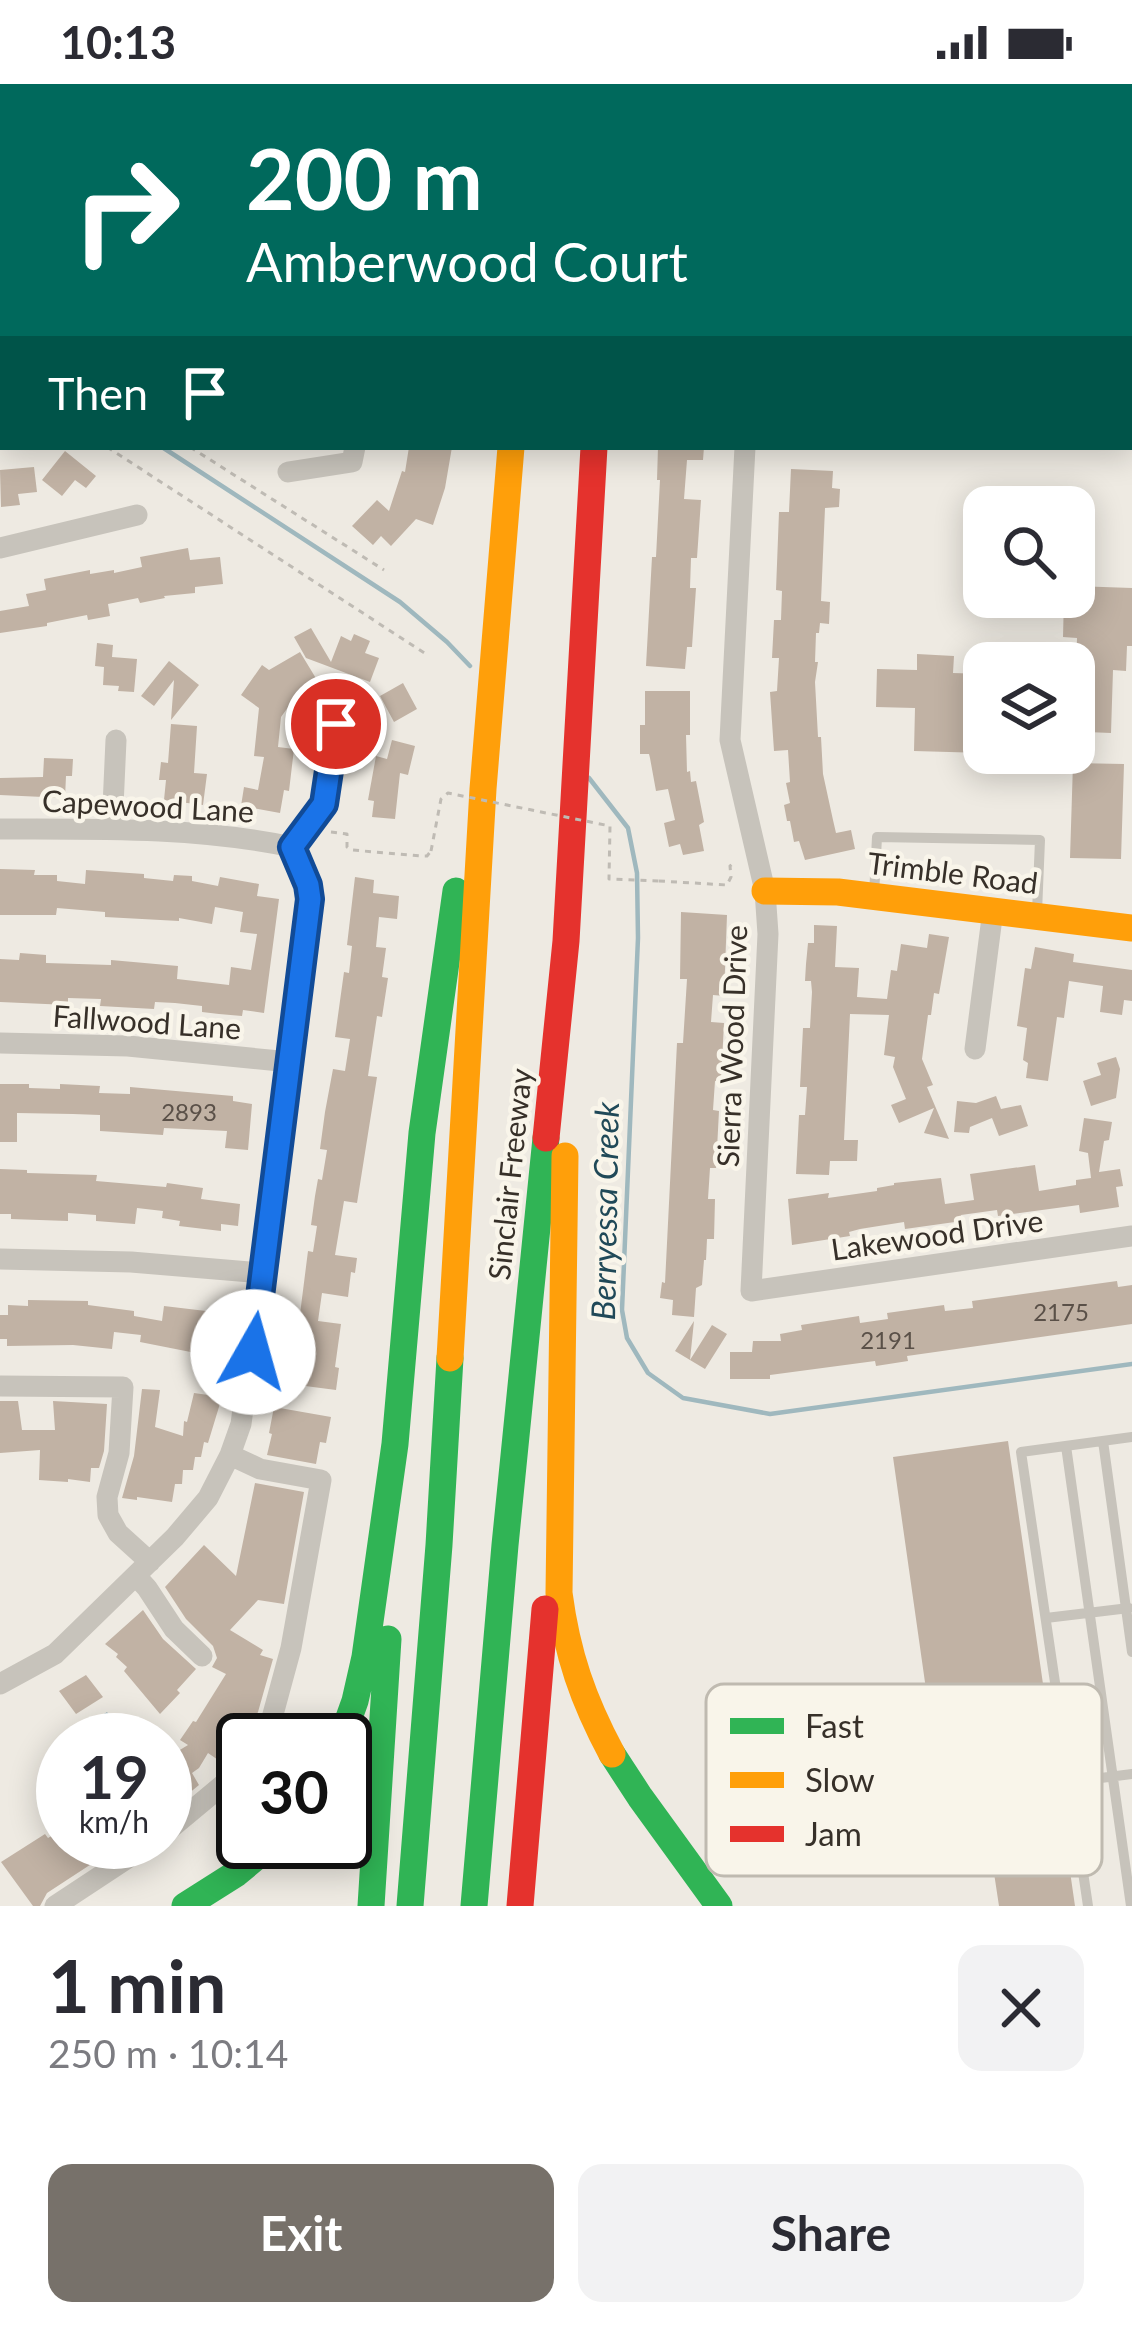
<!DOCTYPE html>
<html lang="en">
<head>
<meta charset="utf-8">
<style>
	:root { --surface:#fff; --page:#f2f2f3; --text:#2b2b33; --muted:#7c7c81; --accent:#77716a }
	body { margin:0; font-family:Lato,sans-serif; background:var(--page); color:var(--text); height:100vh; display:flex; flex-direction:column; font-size:45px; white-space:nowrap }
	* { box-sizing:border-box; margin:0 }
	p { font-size:39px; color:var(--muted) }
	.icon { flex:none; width:66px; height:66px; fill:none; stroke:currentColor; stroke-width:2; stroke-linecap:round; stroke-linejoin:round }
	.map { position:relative; height:1822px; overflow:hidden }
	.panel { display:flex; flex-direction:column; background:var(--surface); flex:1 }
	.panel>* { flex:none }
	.guide { position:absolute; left:0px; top:0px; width:1134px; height:366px; box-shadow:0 6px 30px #0003; background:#00695c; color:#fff; overflow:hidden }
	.tools { position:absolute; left:963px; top:402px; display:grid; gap:24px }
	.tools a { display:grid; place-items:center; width:132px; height:132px; border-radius:24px; background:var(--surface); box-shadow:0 6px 30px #0003; font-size:60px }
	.speed { position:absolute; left:36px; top:1629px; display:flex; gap:24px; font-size:60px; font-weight:700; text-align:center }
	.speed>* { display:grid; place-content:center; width:156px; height:156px; border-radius:50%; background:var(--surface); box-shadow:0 6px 30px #0003; line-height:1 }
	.speed small { font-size:30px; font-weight:400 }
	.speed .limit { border:6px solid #111; border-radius:18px; background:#fff; color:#111 }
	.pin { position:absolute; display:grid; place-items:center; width:102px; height:102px; color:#fff; margin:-51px; border:6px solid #fff; border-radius:50%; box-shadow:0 3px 12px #0007 }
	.me { position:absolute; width:132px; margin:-66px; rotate:7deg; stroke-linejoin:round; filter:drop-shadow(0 0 9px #0008) }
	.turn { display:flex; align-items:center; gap:42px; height:252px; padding:0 48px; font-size:54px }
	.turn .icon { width:156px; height:156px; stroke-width:2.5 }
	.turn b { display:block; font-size:84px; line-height:102px }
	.then { display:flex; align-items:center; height:114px; padding:0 48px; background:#0003; gap:24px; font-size:45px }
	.round { display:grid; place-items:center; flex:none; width:126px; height:126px; border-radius:24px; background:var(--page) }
	.summary { display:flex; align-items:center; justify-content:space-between; height:204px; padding:0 48px }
	h1 { font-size:72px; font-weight:700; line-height:90px }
	.button { display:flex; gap:24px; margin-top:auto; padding:24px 48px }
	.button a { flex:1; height:138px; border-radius:24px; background:var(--accent); color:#fff; font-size:48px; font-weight:700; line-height:138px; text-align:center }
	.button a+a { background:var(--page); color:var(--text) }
	.status { display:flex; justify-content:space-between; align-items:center; height:84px; padding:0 60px; background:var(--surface); direction:ltr }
	.status svg { height:33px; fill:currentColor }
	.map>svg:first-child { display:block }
	.forest { fill:url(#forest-crowns) }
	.water { fill:url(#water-ripples) }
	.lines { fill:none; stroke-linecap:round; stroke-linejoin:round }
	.stream { stroke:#9fb8be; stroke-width:4.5 }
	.building { fill:#c1b2a4 }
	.path { stroke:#bfbbb4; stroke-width:3; stroke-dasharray:6 6; stroke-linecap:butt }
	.lane { stroke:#c7c3bb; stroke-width:10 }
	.street { stroke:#c7c3bb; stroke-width:21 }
	.fast { stroke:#30b455; stroke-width:27 }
	.slow { stroke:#ff9f0a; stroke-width:27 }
	.jam { stroke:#e5322d; stroke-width:27 }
	.path-bridge { stroke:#bfbbb4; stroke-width:3; stroke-dasharray:6 6; stroke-linecap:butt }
	.route-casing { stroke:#114b97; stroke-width:30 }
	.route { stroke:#1a73e8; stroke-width:21 }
	.labels { text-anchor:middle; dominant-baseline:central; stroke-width:9; stroke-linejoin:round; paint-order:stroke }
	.number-label { font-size:24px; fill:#5a5048 }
	.street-label { font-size:30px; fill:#373029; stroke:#f9f5ea }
	.water-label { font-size:33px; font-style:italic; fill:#204958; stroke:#f9f5ea }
	.key { fill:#f9f5ea; stroke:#bfbab0; stroke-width:3 }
	.key-label { font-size:33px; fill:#373029 }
</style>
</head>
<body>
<div class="status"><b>10:13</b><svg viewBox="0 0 49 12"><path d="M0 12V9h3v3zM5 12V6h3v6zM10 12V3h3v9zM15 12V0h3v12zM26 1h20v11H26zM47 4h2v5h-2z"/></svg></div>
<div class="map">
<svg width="1132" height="1822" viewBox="0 0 1132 1822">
	<defs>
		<pattern id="forest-crowns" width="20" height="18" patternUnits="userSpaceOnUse" patternTransform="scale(3)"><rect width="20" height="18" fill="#cbd3bd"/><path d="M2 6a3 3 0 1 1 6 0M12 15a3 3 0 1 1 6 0" fill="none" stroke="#afb5a2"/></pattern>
		<pattern id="water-ripples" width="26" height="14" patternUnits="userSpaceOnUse" patternTransform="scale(3)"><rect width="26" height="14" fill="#9fb8be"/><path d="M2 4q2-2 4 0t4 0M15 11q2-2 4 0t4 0" fill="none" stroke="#82969a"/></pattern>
	</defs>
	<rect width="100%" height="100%" fill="#eeeae2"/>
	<path class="forest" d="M1007 0H1132V297L1131 3H1008Z"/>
	<path class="water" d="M107 1628 119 1645 102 1656H88L80 1646Z"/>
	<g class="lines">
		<path class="stream" d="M0 261 3 263
			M162 363 400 518 447 558 470 582
			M589 694 628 744 637 789 638 854 622 1226 627 1254 648 1289 683 1314 770 1330 1132 1280"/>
	</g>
	<path class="building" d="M409 363H452L445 404 433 441 416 435 391 462 381 452 373 461 352 442 377 416 389 427 402 387 405 388Z
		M658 363H704L703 376H687L684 415 701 416 697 474H691L690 504H696L692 563H687L685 585 646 582 652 473H656L660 396H657Z
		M65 367 96 392 86 404 75 396 62 412 42 396Z
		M34 383 37 408 18 410 20 421 1 423 0 386Z
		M791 385 833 387 832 404 840 405 839 423 825 424 821 517 830 518 829 540 820 539 819 549H816L815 578H818L815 598 818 653H821L823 690 833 736 836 749 851 746 855 765 805 776 799 757 794 758 790 737H787L784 721 790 719 786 699 790 698 788 666 774 667 770 608 777 607 779 574H772L774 536H781L782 507 776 506 779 428H789Z
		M188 464 190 476 220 473 223 500 195 503V509L164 512 165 514 140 519 138 514 108 520 110 532 88 536 87 531 47 539V542L0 549V527L29 522 26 510 46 506 44 495 90 486V490L114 486V489L142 483 140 473Z
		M1074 502 1132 504V562H1127L1126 587 1113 586 1111 649 1087 648 1089 585H1076L1077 554 1063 553 1064 513H1074Z
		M311 544 331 578 341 552 351 557 354 550 370 557 365 569 379 574 370 598 306 574 294 553Z
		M97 559 113 561 112 573 137 575 134 608 118 607 119 602 103 601 104 583 95 582Z
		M300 568 317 596 301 605 281 633 278 663 294 665 289 707 284 706 280 729 241 722 244 703 258 706 264 673 254 672 259 624 241 611 262 581 269 586Z
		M917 570 954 572 953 589 984 590V669L914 667 915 624 876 623 877 585 917 586Z
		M169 577 199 601 171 636 174 596 154 622 141 612Z
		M403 599 417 625 394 638 380 612Z
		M645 607H690V651H686L687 688 690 687 691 698 696 697 704 738 699 741 704 767 683 771 680 760 669 763 664 739 675 736 668 705 656 707 650 674 649 670H640V641H645Z
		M171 640 197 642 194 689 207 690 203 721 164 716 166 696H159L161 678 168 679Z
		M392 656 415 662 408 691 400 689 395 735 372 733 374 717 368 716 376 672 387 675Z
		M44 674 73 675 72 692H66L65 714 0 711V694L43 693Z
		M1073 679 1124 680 1121 775 1070 774Z
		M0 785 35 786 34 791H57V797L85 800 86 786 144 790V794L173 797 174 791 192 792V797L218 802 220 793 259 800 257 812 279 815 264 929 243 926 242 932 219 930 202 928V922L175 919 155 918 154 925 100 922 101 915 68 914V921L0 918V875L19 876 20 869 46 871V879L111 881V876L178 882 177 895 229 901 231 883 251 886 257 850 240 848 243 828 215 823 212 840 179 834V837L105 833V828L57 824 56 831H0Z
		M355 793 374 796 373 809 399 812 397 835 379 833 376 863 386 864 382 893 388 894 382 933 377 932 368 992 377 993 357 1119 344 1117 335 1171 357 1174 355 1189 351 1188 348 1213 322 1209 318 1237 341 1240 335 1283 339 1284 336 1306 290 1300 295 1264 302 1265 305 1239 299 1238 308 1167 313 1168 317 1142 311 1141 315 1112 318 1095 322 1096 327 1066 320 1065 325 1028 333 985 345 987 350 955 335 953 344 888 349 889 352 862 347 861Z
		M681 828 727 831 724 912 713 911 711 938 724 939 721 997H715L713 1026 719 1027 716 1084H710L708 1115H715L714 1155H707L706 1176H704L702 1201 696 1204 694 1233 672 1231 673 1216 660 1214 662 1198 665 1199 677 959H683L687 895H680Z
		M814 841 837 842 835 883 859 884 857 913 887 915 891 886 897 887 901 860 927 864 929 850 949 853 939 910 934 909 931 931H928L922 975 933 1001 927 1003 949 1055 924 1049 934 1024 899 1039 891 1021 906 1015 893 983 895 973 884 971 889 931 850 930 844 1056H858L857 1077H830L829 1091 796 1090 799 1031H805L807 1003H800L803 944H810L812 908 811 897H805L806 880 808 859H814Z
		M1035 863 1074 870 1073 878 1132 886V917L1124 916 1122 931 1100 928 1103 902 1069 897 1064 934 1057 933 1048 997 1026 994 1028 979 1023 976 1027 944 1017 942 1025 884 1031 885Z
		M1116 973 1120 985 1116 1014 1091 1022 1083 997 1101 991 1097 979Z
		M0 1000H29V1004L60 1005V1000L100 1002 99 1009 130 1010V1003L233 1012V1017L252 1020 248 1066 225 1064 227 1047 164 1044 163 1051 100 1047V1031L73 1030 17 1029V1058H0Z
		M996 1012 1001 1025 1021 1021 1028 1042 999 1052 992 1034 970 1043 969 1049 954 1048 957 1017 976 1019Z
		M1084 1034 1112 1038 1109 1056 1104 1057 1099 1088 1120 1085 1123 1102 1116 1103 1119 1123 1080 1129 1079 1121 998 1132 997 1126 961 1131 962 1137 905 1145 904 1138 860 1145 849 1148 850 1152 792 1161 788 1115 829 1109 828 1114 877 1107V1104L894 1101V1099L941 1094 945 1120 974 1116 970 1090 1035 1081 1039 1107 1076 1101V1096L1091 1094 1088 1069 1079 1067Z
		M0 1085 27 1086V1089L97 1091 96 1097 166 1103 167 1099 203 1104 201 1115 240 1120 238 1142 221 1140V1147L179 1142 180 1137 162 1134 163 1127 137 1124 135 1140 96 1137V1131L68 1129V1137L11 1135V1130H0Z
		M1117 1197 1118 1203 1132 1201V1240L907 1272 908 1277 876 1282 875 1277 770 1291V1295H730V1268H752L753 1257H781L780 1250 802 1246 801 1241 859 1232 860 1239 888 1235 887 1229 944 1221 945 1227 973 1224 972 1217Z
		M28 1216 88 1217V1221L134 1227V1232L162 1237 164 1222 206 1227 205 1231 228 1236 221 1274 140 1258 141 1251 114 1248 112 1265 73 1261 7 1262V1255H0V1231H8V1221L28 1222Z
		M694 1237 690 1276 712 1241 727 1250 705 1285 675 1267Z
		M142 1305 160 1306 155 1343 183 1352 184 1337 187 1338 194 1309 222 1313 208 1359 204 1358 201 1373H195L193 1386H183L182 1400H175L172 1418 137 1413V1416L122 1414 134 1372Z
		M0 1317H18L22 1346H55L53 1317 107 1320 104 1367 99 1384H91L90 1398 68 1395V1398L39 1396 40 1366 0 1369Z
		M274 1323 331 1333 326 1359 320 1358 316 1380 267 1371 272 1350 269 1349Z
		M1008 1357 1075 1822H999L989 1756 997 1755 991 1718 943 1725 893 1373Z
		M255 1399 304 1408 284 1520 258 1516 230 1546 263 1566 260 1571 273 1575 258 1628 243 1656V1669L224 1680 208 1669 199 1684 192 1689 199 1701 165 1729V1675L188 1661 180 1656 193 1637 196 1638 226 1590 212 1583 217 1574 213 1562 186 1535 165 1503 204 1461 236 1492Z
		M143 1526 163 1555 196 1585 177 1606 180 1609 160 1630 124 1587 127 1583 116 1573 118 1570 105 1560Z
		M86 1591 103 1613 76 1630 59 1607Z
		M63 1745V1758H125L47 1809 40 1822H33L1 1778 45 1750 48 1754Z"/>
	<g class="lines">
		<path class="path" d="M1049 0 1057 3
			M1066 3 1068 0
			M0 243 3 245
			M0 296 3 298
			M107 363 429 572
			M190 363 384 486
			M331 748 347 750V763L352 766 421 772H427L431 767
			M659 797 727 801 731 793 730 782 734 779"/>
		<path class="lane" d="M874 811 877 753 1040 756 1037 828
			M1103 1357 1132 1568
			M1066 1362 1131 1822
			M1046 1534 1129 1524
			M1070 1698 1132 1690
			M1088 1822 1021 1368 1132 1353"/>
		<path class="street" d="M375 0H380
			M990 0V3
			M772 3V0
			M0 105 3 107
			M745 363 730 656 765 807 768 850 751 1207 1132 1152
			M288 388 352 378 355 363
			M0 464 137 431
			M0 745C97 745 197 743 292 763
			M112 745 116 656
			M292 763 324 720 336 640
			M0 959 128 962 290 978
			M975 965 993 826
			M0 1175 131 1178 263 1189
			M0 1302 123 1303 119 1369 107 1413 108 1431 118 1449 150 1478
			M230 1371 260 1385 321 1396 291 1564 272 1634 260 1656
			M136 1492 147 1504 174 1545 202 1572
			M0 1600 55 1570 175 1453 208 1414 230 1371 241 1340 310 815 308 801 292 763
			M165 1749 243 1684
			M55 1822 152 1758"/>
		<path class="fast" d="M341 1656 355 1617 365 1573 395 1360 422 1049 456 807
			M612 1670 640 1713 719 1822
			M185 1822 237 1789 274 1758
			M371 1822 388 1555
			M410 1822 439 1461 450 1274
			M474 1822 505 1461 546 1054"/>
		<path class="slow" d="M541 0V3
			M614 0V3
			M765 807 838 808 1132 844
			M565 1072 559 1509C567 1570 583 1616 612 1670
			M450 1274 483 705 511 363"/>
		<path class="jam" d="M546 1054 566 857 594 363
			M520 1822 545 1525"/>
		<path class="path-bridge" d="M431 767 441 715 448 709 610 742 609 795 659 797"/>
	</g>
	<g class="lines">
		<g class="route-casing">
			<path id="route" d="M253 1268 310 815 308 801 292 763 324 720 336 640"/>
		</g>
		<use href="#route" class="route"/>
	</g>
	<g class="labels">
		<g class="number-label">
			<text x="189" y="1027">2893</text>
			<text x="1061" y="1227">2175</text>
			<text x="888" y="1255">2191</text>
		</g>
		<g class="street-label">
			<text transform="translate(148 721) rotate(3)">Capewood Lane</text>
			<text transform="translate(953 788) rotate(7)">Trimble Road</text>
			<text transform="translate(147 937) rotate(4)">Fallwood Lane</text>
			<text transform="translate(731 962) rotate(-88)">Sierra Wood Drive</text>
			<text transform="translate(509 1090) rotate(-84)">Sinclair Freeway</text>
			<text transform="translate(937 1150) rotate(-8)">Lakewood Drive</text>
		</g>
		<g class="water-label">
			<text transform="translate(604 1127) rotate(-89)">Berryessa Creek</text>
		</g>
	</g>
	<rect x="706" y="1600" width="396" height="192" rx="18" class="key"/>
	<rect x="730" y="1634" width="54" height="16" fill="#30b455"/>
	<rect x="730" y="1688" width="54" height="16" fill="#ff9f0a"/>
	<rect x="730" y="1742" width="54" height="16" fill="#e5322d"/>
	<g class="key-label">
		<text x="805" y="1654">Fast</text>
		<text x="805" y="1708">Slow</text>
		<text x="805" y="1762">Jam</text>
	</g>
</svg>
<div class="tools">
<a><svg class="icon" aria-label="search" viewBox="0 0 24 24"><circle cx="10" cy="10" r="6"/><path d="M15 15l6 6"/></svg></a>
<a><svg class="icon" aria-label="layers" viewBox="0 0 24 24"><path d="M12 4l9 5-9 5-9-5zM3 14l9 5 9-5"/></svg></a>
</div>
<div class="speed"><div>19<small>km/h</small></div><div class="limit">30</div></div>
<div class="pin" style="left:336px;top:640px;background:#d93025"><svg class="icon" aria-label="arrive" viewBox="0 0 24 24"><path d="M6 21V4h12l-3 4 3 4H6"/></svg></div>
<svg class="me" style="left:253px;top:1268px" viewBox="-20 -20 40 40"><circle r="19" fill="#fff"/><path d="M0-13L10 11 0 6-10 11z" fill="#1a73e8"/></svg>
<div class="guide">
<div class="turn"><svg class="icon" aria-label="right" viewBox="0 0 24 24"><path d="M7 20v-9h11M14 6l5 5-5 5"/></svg><div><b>200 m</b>Amberwood Court</div></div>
<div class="then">Then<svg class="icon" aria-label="arrive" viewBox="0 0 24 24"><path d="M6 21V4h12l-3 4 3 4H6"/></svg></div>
</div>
</div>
<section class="panel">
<div class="summary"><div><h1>1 min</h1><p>250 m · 10:14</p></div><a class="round"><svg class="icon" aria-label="close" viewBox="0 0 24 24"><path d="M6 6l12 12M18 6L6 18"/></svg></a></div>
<div class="button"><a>Exit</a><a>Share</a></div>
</section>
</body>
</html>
